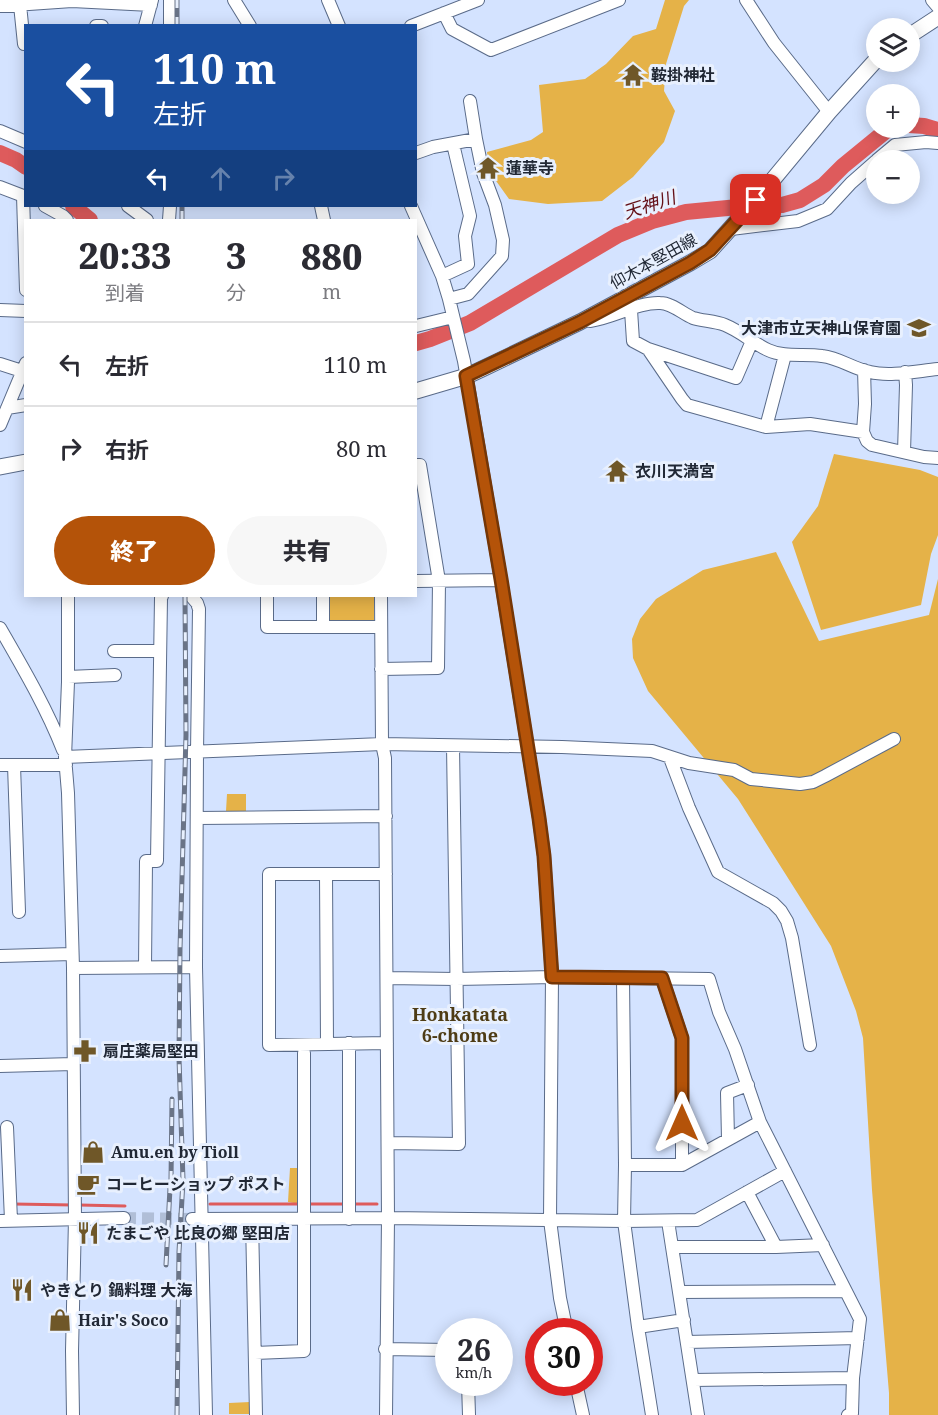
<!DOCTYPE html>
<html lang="ja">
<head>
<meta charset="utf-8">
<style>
	:root { --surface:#fff; --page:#f7f7f7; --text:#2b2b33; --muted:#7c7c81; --line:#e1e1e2; --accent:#b45309 }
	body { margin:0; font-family:"Noto Serif","Noto Sans JP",serif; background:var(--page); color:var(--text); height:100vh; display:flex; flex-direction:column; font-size:22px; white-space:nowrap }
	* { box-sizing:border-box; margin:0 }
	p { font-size:20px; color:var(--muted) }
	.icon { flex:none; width:33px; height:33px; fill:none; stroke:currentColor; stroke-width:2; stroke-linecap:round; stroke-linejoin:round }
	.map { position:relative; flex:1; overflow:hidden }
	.panel { position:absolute; left:24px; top:219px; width:393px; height:378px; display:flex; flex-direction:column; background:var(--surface); border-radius:0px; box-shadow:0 3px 15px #0003 }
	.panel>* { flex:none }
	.banner { position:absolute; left:24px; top:24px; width:393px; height:183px; border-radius:0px; box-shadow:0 3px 15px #0003; background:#1a4fa0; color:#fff; overflow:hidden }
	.fabs { position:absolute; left:866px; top:18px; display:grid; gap:12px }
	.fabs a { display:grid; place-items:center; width:54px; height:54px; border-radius:50%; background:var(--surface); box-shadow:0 3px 15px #0003; font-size:30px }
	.speed { position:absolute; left:435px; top:1318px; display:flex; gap:12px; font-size:30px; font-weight:700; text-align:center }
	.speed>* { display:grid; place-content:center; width:78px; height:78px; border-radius:50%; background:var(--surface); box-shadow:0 3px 15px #0003; line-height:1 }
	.speed small { font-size:15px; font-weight:400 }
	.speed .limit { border:9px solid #d22; background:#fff; color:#111 }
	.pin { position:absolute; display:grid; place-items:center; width:51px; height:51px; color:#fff; margin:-26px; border-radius:12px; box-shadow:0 3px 9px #0006 }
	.me { position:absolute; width:66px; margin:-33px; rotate:0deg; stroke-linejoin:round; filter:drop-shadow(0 0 4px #0008) }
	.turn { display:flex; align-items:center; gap:21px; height:126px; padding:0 30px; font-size:27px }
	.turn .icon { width:78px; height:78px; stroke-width:2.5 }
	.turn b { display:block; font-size:42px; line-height:51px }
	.lanes { display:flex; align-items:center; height:57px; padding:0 30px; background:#0003; justify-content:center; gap:30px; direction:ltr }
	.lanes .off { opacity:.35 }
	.eta { display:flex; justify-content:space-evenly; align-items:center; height:102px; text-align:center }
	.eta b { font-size:36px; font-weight:800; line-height:42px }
	.cta { display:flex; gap:12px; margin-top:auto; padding:12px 30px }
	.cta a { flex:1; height:69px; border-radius:36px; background:var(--accent); color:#fff; font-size:24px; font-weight:800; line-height:69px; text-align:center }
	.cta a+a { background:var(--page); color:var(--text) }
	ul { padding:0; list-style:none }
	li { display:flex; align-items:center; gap:18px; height:84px; padding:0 30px; border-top:2px solid var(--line) }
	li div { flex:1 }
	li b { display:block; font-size:22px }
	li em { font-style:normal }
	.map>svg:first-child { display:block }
	.green { fill:#e5b248 }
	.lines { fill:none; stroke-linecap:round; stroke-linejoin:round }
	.stream { stroke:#de5b5c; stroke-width:3 }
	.river { stroke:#de5b5c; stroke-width:16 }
	.minor-tunnel { stroke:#b0bed7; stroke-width:12; stroke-dasharray:12 6; stroke-linecap:butt }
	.minor-casing { stroke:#5a6b89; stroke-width:14 }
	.major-casing { stroke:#5a6b89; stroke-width:17 }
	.minor { stroke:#fff; stroke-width:12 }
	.major { stroke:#fff; stroke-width:15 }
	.rail-casing { stroke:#6a7487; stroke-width:5 }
	.rail { stroke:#e8f0fe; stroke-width:3; stroke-dasharray:9; stroke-linecap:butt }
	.route-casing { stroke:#753606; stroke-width:15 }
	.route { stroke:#b45309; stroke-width:10 }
	.labels { text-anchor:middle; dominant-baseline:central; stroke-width:6; stroke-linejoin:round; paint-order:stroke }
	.poi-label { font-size:16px; font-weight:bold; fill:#212835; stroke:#e8f0fe; text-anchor:start }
	.street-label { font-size:16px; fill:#212835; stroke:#e8f0fe }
	.water-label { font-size:18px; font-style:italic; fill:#641017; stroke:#e8f0fe }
	.neighbourhood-label { font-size:18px; font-weight:bold; fill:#4e3c15; stroke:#e8f0fe }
</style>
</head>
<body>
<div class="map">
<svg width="938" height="1415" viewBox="0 0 938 1415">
	<rect width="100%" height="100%" fill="#d4e3ff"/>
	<path class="green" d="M665 0H689L684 6 666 64 664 91 675 111 664 142 633 177 602 201 548 204 509 199 489 171 487 152 531 140 543 132 539 85 585 79 606 64 633 36 656 29Z
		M834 454 920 470 938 477V535L931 554 921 605 821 630 792 542 818 506Z
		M776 552 819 641 929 615 938 579V1415H889V1393L872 1190 863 1038 856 1011 831 946 738 799 648 691 633 658 632 639 640 619 656 599 703 570Z
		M328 596H374V623H328Z
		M227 794H246V811H226Z
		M290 1168H300L299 1204 288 1202Z
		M250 1402V1414H229V1403Z"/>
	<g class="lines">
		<path class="stream" d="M13 1204 73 1205
			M210 1204H300
			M307 1204H345
			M352 1204H377
			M79 1205 125 1206"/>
		<path class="river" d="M909 125 924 126 938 130
			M0 153 16 160 26 167
			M73 206 90 220
			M416 343 430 339 470 323 618 235 652 221 686 212 738 207 782 205 800 200 824 185 843 166 887 130 896 128"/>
		<path class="minor-tunnel" d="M124 1218 192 1219"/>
		<g class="minor-casing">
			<path id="minor" d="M234 0 250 26
				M328 0 339 26
				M746 0 774 43 829 112
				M932 0 938 7
				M20 5 24 44
				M0 6 72 1 151 5
				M444 13 452 29 491 50 619 0
				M96 26H102
				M145 26 152 0
				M170 26V0
				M411 26 478 0
				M470 101 476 139
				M0 131 26 142
				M416 153 433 147 476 139 483 173 495 205 503 240 502 256 468 294 449 299
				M877 160 895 145 926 142 938 143
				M0 187 26 197
				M23 196 26 290
				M45 206 63 216 67 220
				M128 206 147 220
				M321 206 324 220
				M411 206 442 276 449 299 464 361 501 580 539 818 544 856 552 977 550 1220 560 1298 567 1332
				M169 220 170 206
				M731 229 798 221 827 209 851 183 876 161
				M442 276 468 264 465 236 470 216 453 144
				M0 310 26 311
				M631 310 633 341 648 349 682 399 687 405 766 427 785 355
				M590 321C613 318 638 302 660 303 672 303 683 314 693 318 703 321 715 321 725 325 740 331 753 343 768 350 785 358 805 353 822 356 840 358 853 369 870 372 890 377 917 371 938 369
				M416 326 453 317
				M648 349 736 378 752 341
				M0 364 22 371
				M7 408 26 405
				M0 425 26 363
				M766 427 810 424 863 432 867 441 872 445 924 457 938 458
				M863 432 865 404 864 370
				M904 452 906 385 905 372
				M416 581 501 580
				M68 596V682L65 757 68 793 73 968 75 1219 72 1351 73 1415
				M191 596 197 603 199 609 197 752 196 967 206 1415
				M267 596V627H381
				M323 596V627
				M381 596 382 744 385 758 388 1218 386 1415
				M0 628C23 668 46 707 63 750
				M114 651H160
				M381 669 438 668 439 581 420 465H416
				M68 677 115 675
				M65 757 382 744 562 747 652 751 689 763 734 770 751 779 800 784 813 782 825 776 894 739
				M670 758 689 808 718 872 773 903 781 911 787 921 792 938 810 1045
				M0 765H66
				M14 765 19 912
				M197 818 386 816
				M326 874 327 1044
				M386 874H269V1045L387 1043
				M0 956 72 954
				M145 967 146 861H157L161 598 162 596
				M73 968 196 967
				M387 978 456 979 552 977 709 979 719 1012 735 1049 760 1122 860 1319 853 1378 852 1413 848 1415
				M623 978 625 1165 624 1221 638 1327 652 1415
				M662 978 682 1038V1165
				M0 1066 73 1064
				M7 1127 11 1220
				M728 1139 727 1093 748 1085
				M388 1143 459 1144 453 746
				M625 1165H682L760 1122
				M747 1192 776 1247
				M192 1219 388 1218 624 1221 697 1220 785 1171
				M349 1219V1043
				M252 1220 256 1415
				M0 1221 124 1218
				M668 1221 698 1415
				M673 1247H776L823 1245
				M679 1292 845 1291
				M638 1327 684 1320
				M687 1342 858 1338
				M385 1349 448 1350
				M255 1353 304 1351V1053
				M693 1380 853 1378
				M468 1383 469 1415
				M576 1383 583 1415"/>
		</g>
		<g class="major-casing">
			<path id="major" d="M909 36 938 17
				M416 391 467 376 482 369 580 322 690 263 710 251 756 200 829 112 876 60
				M0 467 26 462"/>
		</g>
		<use href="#minor" class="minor"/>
		<use href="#major" class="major"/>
		<g class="rail-casing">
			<path id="rail" d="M177 26V0
				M182 220V206
				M171 1180 172 1099
				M166 1265 170 1188
				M177 1415 179 1252 183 1180 179 1058 180 949 186 735 185 596"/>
		</g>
		<use href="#rail" class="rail"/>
	</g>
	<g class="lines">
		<g class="route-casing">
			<path id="route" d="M682 1123V1038L662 978 552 977 544 856 539 818 501 579 466 376 580 322 690 263 710 250 756 200"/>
		</g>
		<use href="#route" class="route"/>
	</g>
	<defs>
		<g id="temple-bare" transform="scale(1.8)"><path d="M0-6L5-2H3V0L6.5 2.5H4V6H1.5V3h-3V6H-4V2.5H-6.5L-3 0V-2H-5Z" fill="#6f5728" stroke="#e8f0fe" stroke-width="2.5" paint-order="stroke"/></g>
		<g id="school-bare" transform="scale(1.8)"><path d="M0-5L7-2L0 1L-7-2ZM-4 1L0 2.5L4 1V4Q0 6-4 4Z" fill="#6f5728" stroke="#e8f0fe" stroke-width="2.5" paint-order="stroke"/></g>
		<g id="pharmacy-bare" transform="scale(1.8)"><path d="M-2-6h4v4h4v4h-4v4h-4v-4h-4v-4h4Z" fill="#6f5728" stroke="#e8f0fe" stroke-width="2.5" paint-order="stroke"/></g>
		<g id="shop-bare" transform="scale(1.8)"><path d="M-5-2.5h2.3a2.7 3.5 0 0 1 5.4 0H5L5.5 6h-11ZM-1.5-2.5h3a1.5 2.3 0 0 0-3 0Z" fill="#6f5728" stroke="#e8f0fe" stroke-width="2.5" paint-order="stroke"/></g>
		<g id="cafe-bare" transform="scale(1.8)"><path d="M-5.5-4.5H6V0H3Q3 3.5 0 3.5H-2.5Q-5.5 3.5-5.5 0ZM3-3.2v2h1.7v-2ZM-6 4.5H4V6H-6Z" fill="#6f5728" stroke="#e8f0fe" stroke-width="2.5" paint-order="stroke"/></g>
		<g id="restaurant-bare" transform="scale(1.8)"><path d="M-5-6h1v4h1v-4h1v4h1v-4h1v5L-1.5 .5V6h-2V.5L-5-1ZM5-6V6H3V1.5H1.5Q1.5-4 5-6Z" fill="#6f5728" stroke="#e8f0fe" stroke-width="2.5" paint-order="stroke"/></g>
	</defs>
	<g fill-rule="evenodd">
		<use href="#temple-bare" x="633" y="75"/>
		<use href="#temple-bare" x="488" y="168"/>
		<use href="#school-bare" x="919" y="328"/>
		<use href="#temple-bare" x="617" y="471"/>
		<use href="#pharmacy-bare" x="85" y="1051"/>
		<use href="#shop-bare" x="93" y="1152"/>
		<use href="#cafe-bare" x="88" y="1184"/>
		<use href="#restaurant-bare" x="88" y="1233"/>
		<use href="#restaurant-bare" x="22" y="1290"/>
		<use href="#shop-bare" x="60" y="1320"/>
	</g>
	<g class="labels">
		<g class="poi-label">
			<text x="651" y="75">鞍掛神社</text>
			<text x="506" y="168">蓮華寺</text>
			<text x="901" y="328" text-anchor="end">大津市立天神山保育園</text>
			<text x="635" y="471">衣川天満宮</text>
			<text x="103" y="1051">扇庄薬局堅田</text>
			<text x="111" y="1152">Amu.en by Tioll</text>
			<text x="106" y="1184">コーヒーショップ ポスト</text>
			<text x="106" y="1233">たまごや 比良の郷 堅田店</text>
			<text x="40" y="1290">やきとり 鍋料理 大海</text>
			<text x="78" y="1320">Hair's Soco</text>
		</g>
		<g class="street-label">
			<text transform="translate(653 261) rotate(-29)">仰木本堅田線</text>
		</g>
		<g class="water-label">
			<text transform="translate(649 204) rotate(-18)">天神川</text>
		</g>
		<g class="neighbourhood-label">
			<text x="460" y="1014">Honkatata<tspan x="460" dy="21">6-chome</tspan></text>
		</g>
	</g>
</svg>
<div class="fabs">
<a><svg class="icon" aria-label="layers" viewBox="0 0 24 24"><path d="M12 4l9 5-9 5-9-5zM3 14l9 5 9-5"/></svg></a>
<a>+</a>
<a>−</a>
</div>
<div class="speed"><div>26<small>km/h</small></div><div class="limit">30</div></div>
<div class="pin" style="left:756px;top:200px;background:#d93025"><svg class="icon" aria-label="arrive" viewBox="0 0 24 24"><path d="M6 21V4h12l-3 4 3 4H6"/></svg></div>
<svg class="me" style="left:682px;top:1123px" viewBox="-20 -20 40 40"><path d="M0-17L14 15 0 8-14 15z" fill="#b45309" stroke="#fff" stroke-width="4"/></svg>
<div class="banner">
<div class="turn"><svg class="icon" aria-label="left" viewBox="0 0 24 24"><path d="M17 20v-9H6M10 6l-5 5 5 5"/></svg><div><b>110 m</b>左折</div></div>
<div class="lanes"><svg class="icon" aria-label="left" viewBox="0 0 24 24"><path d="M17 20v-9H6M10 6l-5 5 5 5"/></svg><svg class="icon off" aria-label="ahead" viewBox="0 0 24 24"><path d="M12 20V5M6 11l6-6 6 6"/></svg><svg class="icon off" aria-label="right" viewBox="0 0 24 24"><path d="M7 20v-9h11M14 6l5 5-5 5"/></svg></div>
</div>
<section class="panel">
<div class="eta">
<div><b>20:33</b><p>到着</p></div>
<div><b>3</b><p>分</p></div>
<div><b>880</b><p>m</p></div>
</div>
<ul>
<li><svg class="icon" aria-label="left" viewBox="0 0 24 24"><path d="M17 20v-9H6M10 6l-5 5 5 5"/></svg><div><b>左折</b></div><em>110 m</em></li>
<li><svg class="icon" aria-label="right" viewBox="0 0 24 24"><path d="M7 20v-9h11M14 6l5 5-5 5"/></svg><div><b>右折</b></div><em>80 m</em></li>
</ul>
<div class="cta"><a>終了</a><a>共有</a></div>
</section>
</div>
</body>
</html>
